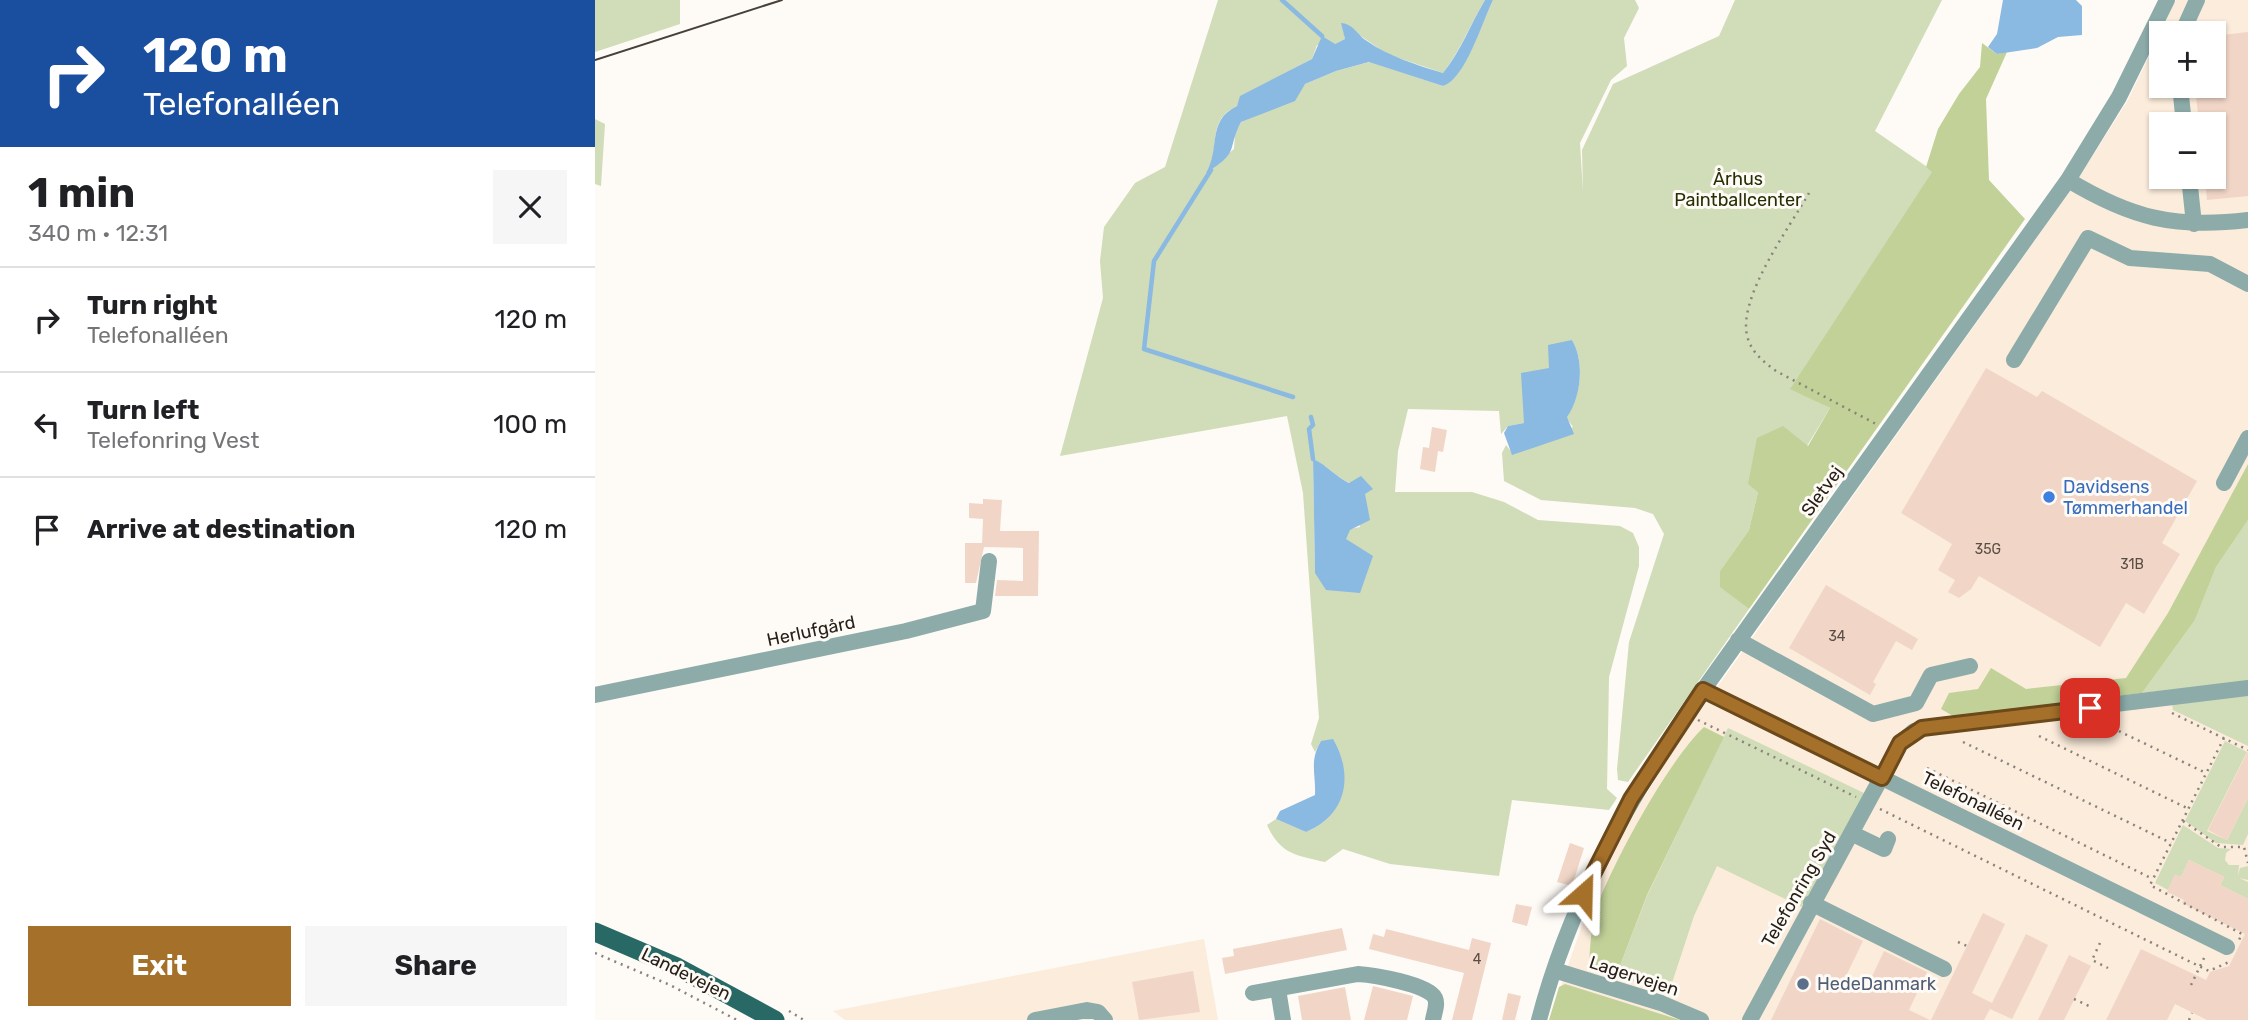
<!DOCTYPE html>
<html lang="en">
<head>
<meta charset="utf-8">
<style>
	:root { --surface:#fff; --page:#f6f6f6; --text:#202124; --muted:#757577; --line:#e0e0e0; --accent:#a57029 }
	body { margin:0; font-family:Rubik,sans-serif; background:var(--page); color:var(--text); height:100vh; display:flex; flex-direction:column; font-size:26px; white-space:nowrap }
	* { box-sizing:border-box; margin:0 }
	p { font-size:23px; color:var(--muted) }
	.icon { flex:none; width:38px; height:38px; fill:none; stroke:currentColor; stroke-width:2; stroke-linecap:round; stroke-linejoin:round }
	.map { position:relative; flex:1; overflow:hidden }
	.side { display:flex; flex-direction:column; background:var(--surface); width:595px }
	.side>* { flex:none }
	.top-card { background:#1a4fa0; color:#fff; overflow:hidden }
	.fabs { position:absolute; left:1554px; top:21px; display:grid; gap:14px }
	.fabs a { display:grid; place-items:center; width:77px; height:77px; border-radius:0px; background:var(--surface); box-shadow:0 2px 5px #0004; font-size:35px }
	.pin { position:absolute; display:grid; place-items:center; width:60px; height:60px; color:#fff; margin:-30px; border-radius:14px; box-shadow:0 4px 10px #0006 }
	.me { position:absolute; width:77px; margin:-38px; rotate:25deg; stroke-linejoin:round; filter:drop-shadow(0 0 5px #0008) }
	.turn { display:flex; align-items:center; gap:24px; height:147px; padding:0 28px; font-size:32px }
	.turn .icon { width:91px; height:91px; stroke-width:2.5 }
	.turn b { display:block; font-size:49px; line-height:60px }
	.round { display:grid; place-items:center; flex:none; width:74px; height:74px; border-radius:0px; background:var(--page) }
	.head { display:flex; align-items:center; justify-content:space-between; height:119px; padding:0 28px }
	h1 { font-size:42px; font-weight:700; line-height:52px }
	.action { display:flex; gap:14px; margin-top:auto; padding:14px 28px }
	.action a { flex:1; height:80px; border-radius:0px; background:var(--accent); color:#fff; font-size:28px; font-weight:700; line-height:80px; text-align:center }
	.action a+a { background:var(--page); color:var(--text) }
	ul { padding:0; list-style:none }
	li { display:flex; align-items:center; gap:21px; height:105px; padding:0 28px; border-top:2px solid var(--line) }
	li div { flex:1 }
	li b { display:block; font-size:26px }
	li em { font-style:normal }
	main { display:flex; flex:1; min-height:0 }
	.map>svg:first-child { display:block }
	.built { fill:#fbecdb; fill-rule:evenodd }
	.green { fill:#d1dcb8; fill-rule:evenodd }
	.forest { fill:#c1d198 }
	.water { fill:#8ab9e2 }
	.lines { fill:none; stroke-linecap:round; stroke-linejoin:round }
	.stream { stroke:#8ab9e2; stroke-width:4.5 }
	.building { fill:#f1d6c7 }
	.path { stroke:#89837d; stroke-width:2.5; stroke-dasharray:2 5; stroke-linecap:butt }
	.minor { stroke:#8caba9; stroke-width:16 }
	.major { stroke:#286965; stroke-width:19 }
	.tram { stroke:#464038; stroke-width:2 }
	.route-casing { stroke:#6b491b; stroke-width:18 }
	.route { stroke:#a57029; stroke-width:12 }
	.shop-dot { fill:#3f7fe0; stroke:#fefaf6; stroke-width:2.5 }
	.service-dot { fill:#5c6f8a; stroke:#fefaf6; stroke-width:2.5 }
	.labels { text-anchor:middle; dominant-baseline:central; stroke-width:6; stroke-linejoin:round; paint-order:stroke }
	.number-label { font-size:14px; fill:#5a4e44 }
	.park-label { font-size:18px; fill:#262f04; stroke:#fefaf6 }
	.shop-label { font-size:18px; fill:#366cbe; stroke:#fefaf6; text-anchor:start }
	.street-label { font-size:18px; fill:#272018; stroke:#fefaf6 }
	.service-label { font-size:18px; fill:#4e5e75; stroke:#fefaf6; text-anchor:start }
</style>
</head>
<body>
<main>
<section class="side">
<div class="top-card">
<div class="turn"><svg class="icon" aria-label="right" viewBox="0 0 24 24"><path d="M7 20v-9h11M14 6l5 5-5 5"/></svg><div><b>120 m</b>Telefonalléen</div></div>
</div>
<div class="head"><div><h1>1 min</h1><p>340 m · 12:31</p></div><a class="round"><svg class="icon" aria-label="close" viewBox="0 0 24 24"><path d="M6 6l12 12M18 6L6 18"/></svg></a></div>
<ul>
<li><svg class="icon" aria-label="right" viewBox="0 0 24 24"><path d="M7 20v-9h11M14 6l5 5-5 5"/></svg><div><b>Turn right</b><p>Telefonalléen</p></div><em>120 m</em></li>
<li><svg class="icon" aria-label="left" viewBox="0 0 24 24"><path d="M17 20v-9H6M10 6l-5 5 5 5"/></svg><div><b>Turn left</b><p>Telefonring Vest</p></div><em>100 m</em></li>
<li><svg class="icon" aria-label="arrive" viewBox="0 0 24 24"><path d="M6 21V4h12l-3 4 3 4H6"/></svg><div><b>Arrive at destination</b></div><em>120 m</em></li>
</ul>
<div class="action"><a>Exit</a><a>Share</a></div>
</section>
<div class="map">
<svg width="1653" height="1020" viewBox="0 0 1653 1020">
	<rect width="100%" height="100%" fill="#fefaf6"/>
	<path class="built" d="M1581 0H1653V1020H954L997 897 1026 837 1076 752 1478 187 1533 100ZM1566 33H1619V86H1566ZM1566 124H1619V177H1566Z
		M609 939 623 1020H250L238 1011Z"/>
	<path class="green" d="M0 0H85V24L0 52Z
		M623 0H890C875 25 865 51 848 73L792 54 747 23 750 39 740 44 722 45 717 59 646 96 642 106C610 121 627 147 612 171L639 149 640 134 646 122 672 111 710 84 741 71 775 62 848 86C869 80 888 20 898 0H1040L1044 8 1029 38 1032 66 1016 80 985 143 988 192 987 150 1018 84 1124 36 1140 0H1347L1280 131 1338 171 1196 388 1235 408 1212 446 1163 492 1154 530 1125 571 1126 587 1154 609 1033 782 1023 780 1022 769 1034 642 1069 534 1058 514 1040 508 946 500 909 481 907 453 911 445 918 454 978 427 971 417C986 397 990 362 977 340L954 368 929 423 913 426 906 434 904 411 813 409 803 451 800 492H877L909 502 943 520 1025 526 1038 533 1044 547V566L1014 677 1012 789 1022 798 1014 810 917 800 904 876 795 864 748 849 730 862C701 855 686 855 672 825L681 819 711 832C734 822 740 812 748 790L726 741 720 752 716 744 724 718 708 493 692 416 465 456 508 298 505 261 509 227 540 183 570 167ZM718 460C732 464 740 477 755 483L765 527 755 529 750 539 720 573Z
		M0 119 10 124 6 186 0 184Z
		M1653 520V681L1547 693 1600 620 1621 567Z
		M1653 694V746L1578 710 1577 703Z
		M1133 728 1271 794 1251 836 1207 907 1122 866 1099 916 1073 995 1071 991 1021 976 1052 896Z
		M1630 741 1652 752 1612 831 1632 840 1653 798V834L1648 845 1621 843 1590 821Z
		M1588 825 1623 848 1636 849 1631 853 1630 860 1634 865H1644L1643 876 1645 868 1653 866V880L1644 878 1653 882V899L1625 885 1629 877 1594 860 1586 877 1580 875 1573 890 1560 883Z"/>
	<path class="forest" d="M1387 43 1402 54 1412 52 1391 99 1394 180 1430 219 1154 609 1125 587V571L1154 530 1163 492 1153 484 1162 438 1188 426 1213 446 1235 408 1195 389 1337 172 1331 167 1343 129 1364 94 1385 67Z
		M1653 464V520L1621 567 1600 620 1547 693 1358 716 1346 709 1354 693 1383 689 1396 668 1431 689 1531 678 1573 613Z
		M1109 727 1129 737 1052 895 1021 976 994 969C995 946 996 922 1004 901 1023 854 1074 760 1109 727Z
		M970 984 1085 1020H954L964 987Z"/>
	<path class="water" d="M890 0H898C888 20 870 80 848 86L774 62 741 71 710 84 700 101 646 122C631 151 646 151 611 173 626 148 611 121 642 106L645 96 717 59 727 36 740 44 750 39 746 23C759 24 762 35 772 41 795 57 822 65 848 73 866 51 875 25 890 0Z
		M1408 0H1481L1487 6V35L1463 37 1442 48 1402 54 1393 47 1402 34Z
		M977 340C990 362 986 397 972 417L979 434 917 455 909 433 913 426 929 423 926 373 954 368 953 345Z
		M718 459C732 465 740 476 754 483L766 476 778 489 770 494 775 520 755 530 751 539 778 556 765 593 731 590 720 573Z
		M738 739C759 775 752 815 711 832L681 819 685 811 720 795C721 774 714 761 726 741Z"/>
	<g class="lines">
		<path class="stream" d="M687 0 727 36
			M616 170 559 261 549 349 698 397
			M716 417 718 425 714 429 718 459"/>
	</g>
	<path class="building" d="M1653 32V196L1612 200 1610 177H1619V124H1604L1600 86H1619V36Z
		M1391 368 1442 397 1447 391 1602 481 1567 543 1585 554 1549 614 1531 603 1505 647 1384 576 1376 589 1364 598 1353 592 1360 580 1343 570 1357 544 1306 513Z
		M837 427 852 430 848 452 843 451 840 472 825 469 828 447 834 448Z
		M388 499 407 500 405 531H444L443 596H400L402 580 428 581V548L389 547 381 583H370V543H387L388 519 374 518V503L388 504Z
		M1231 585 1323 639 1317 650 1301 641 1278 682 1281 684 1275 695 1194 648Z
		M1653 751V798L1632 840 1613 830Z
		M975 843 989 848 977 886 962 882Z
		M1594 860 1629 877 1625 885 1653 899V1020H1612L1580 1004 1572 1020H1511L1546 949 1611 980 1615 972 1634 966 1650 934 1587 903 1589 900 1572 892 1580 874 1586 877Z
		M921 904 937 907 932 926 917 922Z
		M1388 913 1410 924 1377 993 1397 1003 1431 934 1453 945 1436 981 1417 1019 1395 1009 1389 1020H1336Z
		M1225 919 1268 941 1250 978 1271 989 1289 951 1332 972 1314 1010 1335 1020H1176Z
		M747 928 752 950 630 974 627 958 639 956 638 949Z
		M791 929 874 950 877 938 896 943 877 1020H857L869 973 774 949 778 934 789 937Z
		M1474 955 1496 966 1469 1020H1443Z
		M598 971 605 1012 544 1020 537 982Z
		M778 986 818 996 812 1020H769Z
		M750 987 756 1020H707L703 996Z
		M913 993 926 996 920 1020H907Z"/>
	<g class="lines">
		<path class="path" d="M1214 193C1195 227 1140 300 1153 339 1158 354 1169 362 1181 371L1281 424
			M1577 713 1653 750
			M1103 720 1261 797
			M1505 722 1611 773
			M1444 736 1594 809
			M1629 738 1555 885 1647 934 1644 940
			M1368 742 1576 843
			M1332 768 1558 879
			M1285 809 1614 971 1634 962
			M1588 821 1626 847H1649L1653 863
			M1363 942 1372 946
			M1505 943 1497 960 1513 968
			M0 953 75 985 142 1020
			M1596 985 1611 954
			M1479 999 1494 1006
			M194 1011 209 1020
			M1594 1020 1597 1013"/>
		<path class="minor" d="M1587 33 1602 0
			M1585 86 1589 124
			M1594 177 1599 224
			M1473 180C1536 218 1580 229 1653 220
			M1419 360 1493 238 1535 258 1615 264 1653 284
			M1629 483 1653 438
			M1143 640 1278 714 1321 703 1336 675 1375 666
			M1108 690 1632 947
			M0 695 311 631 388 611 394 561
			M1258 834 1289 849 1293 839
			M1216 903 1349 969
			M959 970 1066 1003 1106 1020
			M683 989 688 1020
			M658 993 763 974C778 975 833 984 840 998 843 1005 839 1013 838 1020
			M440 1020 492 1010 503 1012 510 1020
			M944 1020C973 908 1028 810 1091 714L1473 180 1524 97 1572 0
			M1155 1020 1305 743 1319 731 1340 726 1653 688"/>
		<path class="major" d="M0 932 82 967 180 1020"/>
		<path class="tram" d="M0 60 187 0"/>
	</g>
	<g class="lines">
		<g class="route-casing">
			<path id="route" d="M988 894 1036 799 1108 690 1287 778 1305 743 1327 728 1495 708"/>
		</g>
		<use href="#route" class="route"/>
	</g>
	<circle class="shop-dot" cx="1454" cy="497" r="7"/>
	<circle class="service-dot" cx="1208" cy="984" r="7"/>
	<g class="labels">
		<g class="number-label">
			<text x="1393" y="549">35G</text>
			<text x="1537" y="564">31B</text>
			<text x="1242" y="636">34</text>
			<text x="882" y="959">4</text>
		</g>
		<g class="park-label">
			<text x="1143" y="179">Århus<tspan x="1143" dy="21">Paintballcenter</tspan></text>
		</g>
		<g class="shop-label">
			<text x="1468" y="487">Davidsens<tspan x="1468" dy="21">Tømmerhandel</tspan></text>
		</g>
		<g class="street-label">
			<text transform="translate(1227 491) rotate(-54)">Sletvej</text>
			<text transform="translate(216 631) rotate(-12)">Herlufgård</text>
			<text transform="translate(1378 801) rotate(26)">Telefonalléen</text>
			<text transform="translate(1204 889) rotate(-60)">Telefonring Syd</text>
			<text transform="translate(91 974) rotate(26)">Landevejen</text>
			<text transform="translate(1039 976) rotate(18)">Lagervejen</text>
		</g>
		<g class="service-label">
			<text x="1222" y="984">HedeDanmark</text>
		</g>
	</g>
</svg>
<div class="fabs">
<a>+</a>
<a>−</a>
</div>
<div class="pin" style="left:1495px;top:708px;background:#d93025"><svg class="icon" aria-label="arrive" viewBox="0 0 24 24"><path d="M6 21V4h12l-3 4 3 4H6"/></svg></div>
<svg class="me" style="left:988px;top:894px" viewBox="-20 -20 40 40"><path d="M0-17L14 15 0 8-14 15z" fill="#a57029" stroke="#fff" stroke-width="4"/></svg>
</div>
</main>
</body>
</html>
